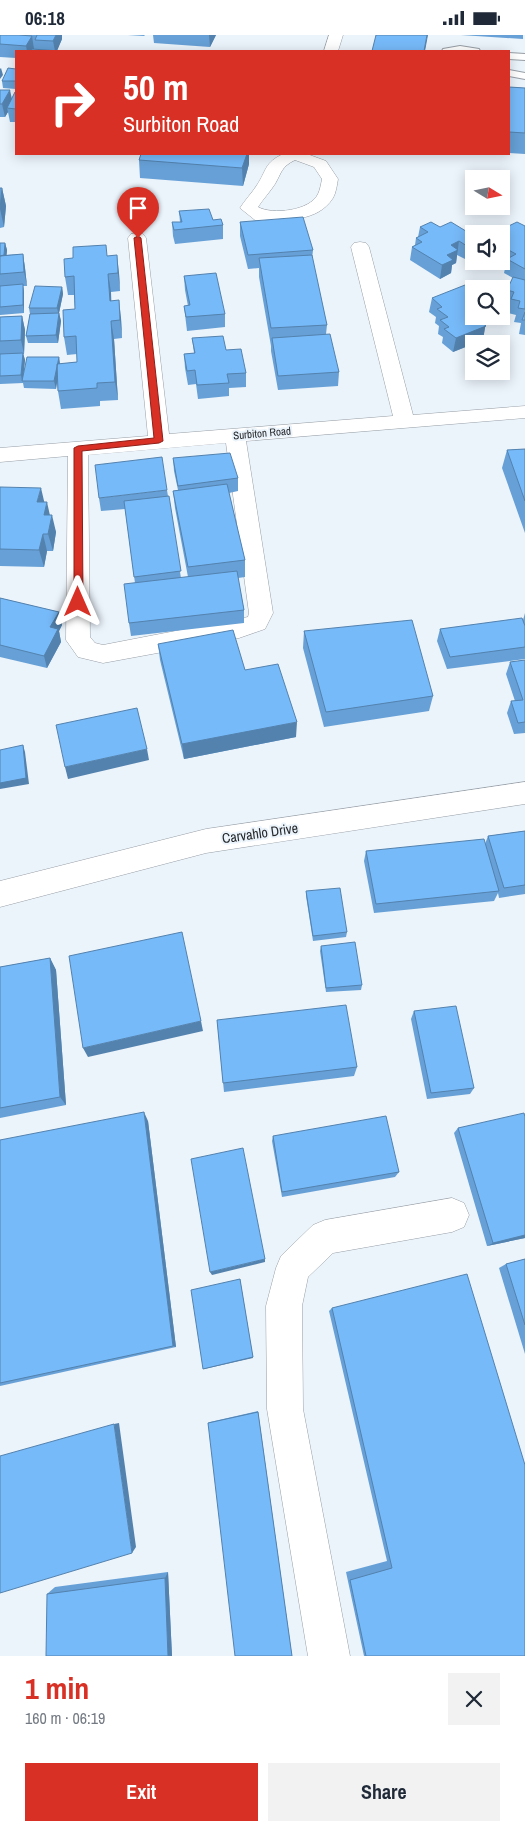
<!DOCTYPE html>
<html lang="en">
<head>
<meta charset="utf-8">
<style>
	:root { --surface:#fff; --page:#f2f2f3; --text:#1f2937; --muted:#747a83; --accent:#d93025 }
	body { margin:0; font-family:"Archivo Narrow",sans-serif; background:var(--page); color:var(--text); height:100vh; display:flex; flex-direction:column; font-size:19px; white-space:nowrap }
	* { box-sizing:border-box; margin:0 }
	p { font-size:16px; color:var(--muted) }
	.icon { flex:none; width:28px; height:28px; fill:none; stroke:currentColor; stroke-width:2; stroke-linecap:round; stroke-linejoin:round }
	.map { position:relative; height:1621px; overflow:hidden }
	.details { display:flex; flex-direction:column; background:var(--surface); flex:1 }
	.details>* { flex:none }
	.top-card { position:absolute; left:15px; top:15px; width:495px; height:105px; border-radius:0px; box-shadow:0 2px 12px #0003; background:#d93025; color:#fff; overflow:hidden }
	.needle { width:32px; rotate:100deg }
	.fabs { position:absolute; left:465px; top:135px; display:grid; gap:10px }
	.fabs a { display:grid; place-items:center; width:45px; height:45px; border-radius:0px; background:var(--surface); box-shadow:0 2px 12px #0003; font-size:25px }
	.pin { position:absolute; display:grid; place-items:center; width:42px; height:42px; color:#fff; margin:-51px -21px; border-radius:50% 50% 50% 0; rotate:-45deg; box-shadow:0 0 5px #0007 }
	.pin .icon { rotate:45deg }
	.me { position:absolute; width:55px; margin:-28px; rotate:0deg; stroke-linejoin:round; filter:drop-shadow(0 0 4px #0008) }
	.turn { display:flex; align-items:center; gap:18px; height:105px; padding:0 25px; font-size:22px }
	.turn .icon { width:65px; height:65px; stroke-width:2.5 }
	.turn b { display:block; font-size:35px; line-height:42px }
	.round { display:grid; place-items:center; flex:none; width:52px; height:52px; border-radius:0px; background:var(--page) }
	.summary { display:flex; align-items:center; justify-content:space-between; height:85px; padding:0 25px }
	h1 { font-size:30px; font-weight:700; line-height:38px; color:var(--accent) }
	.cta { display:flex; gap:10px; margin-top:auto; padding:10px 25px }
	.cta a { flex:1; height:58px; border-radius:0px; background:var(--accent); color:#fff; font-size:20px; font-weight:700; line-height:58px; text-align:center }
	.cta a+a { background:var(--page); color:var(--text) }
	.status { display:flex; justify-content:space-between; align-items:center; height:35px; padding:0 25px; background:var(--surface); direction:ltr }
	.status svg { height:14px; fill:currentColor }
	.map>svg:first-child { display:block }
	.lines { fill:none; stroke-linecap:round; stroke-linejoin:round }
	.lane-casing { stroke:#989fa6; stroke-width:2 }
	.street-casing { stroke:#989fa6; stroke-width:1 }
	.lane { fill:#fff; fill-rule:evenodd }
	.street { fill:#fff; fill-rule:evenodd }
	.wall { fill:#66a0d6 }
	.shaded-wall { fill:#5382ae }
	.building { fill:#77baf9; stroke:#5382ae }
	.route { fill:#d93025; stroke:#8d1f18 }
	.labels { text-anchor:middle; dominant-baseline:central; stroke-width:4; stroke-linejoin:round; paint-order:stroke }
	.far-street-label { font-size:11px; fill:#272a2d; stroke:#ebf3fb }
	.street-label { font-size:14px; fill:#272a2d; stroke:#ebf3fb }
</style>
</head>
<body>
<div class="status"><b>06:18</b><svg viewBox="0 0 49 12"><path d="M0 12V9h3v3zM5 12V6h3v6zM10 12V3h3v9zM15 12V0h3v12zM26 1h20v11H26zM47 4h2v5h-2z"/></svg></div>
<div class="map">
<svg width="525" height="1621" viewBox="0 0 525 1621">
	<rect width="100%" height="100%" fill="#ebf3fb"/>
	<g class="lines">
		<g class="lane-casing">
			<path id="lane" d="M460 11 479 14 480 16H442L443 14Z
				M509 18 525 19V25L509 24Z
				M509 35 525 38V44L509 41Z"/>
		</g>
		<g class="street-casing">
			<path id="street" d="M329 0H343L338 16H324Z
				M283 119H307L326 126 338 144C337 150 336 158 333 163 318 187 286 185 261 186L255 185 240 173C245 165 252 158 257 150 267 135 264 128 283 119ZM295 125 314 132 322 144C321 149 320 155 318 159 310 176 272 180 258 172 263 164 270 157 275 149 282 137 281 132 295 125Z
				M137 198 143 199 146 203 169 399 393 381 351 212 354 208 360 207 366 208 369 212 413 380 525 371V383L246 406 273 578 265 594 239 603 103 628 78 622 66 605 68 421 0 427V413L148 401 128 203 131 199ZM226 408 249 578 248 582 103 610 95 608 90 602 88 420Z
				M525 747V769L206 818 0 872V846L206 794Z
				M452 1163 464 1168 469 1180 464 1192 452 1197 333 1218 308 1242 302 1271 303 1374 350 1621H308L267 1374 266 1271 276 1233 281 1221 313 1190 325 1185Z"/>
		</g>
		<use href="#lane" class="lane"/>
		<use href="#street" class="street"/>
	</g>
	<path class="wall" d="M0 0H62V4L57 15 59 16H16V23L0 22Z
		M128 0H145L144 1Z
		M153 0H216L210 12 154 8Z
		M461 0H523V4Z
		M16 34V54L3 53 2 46Z
		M509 52 525 53V119L509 118Z
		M0 55 12 64 16 57V87H10L8 77 5 82H0Z
		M141 119H249V129L243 151 140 143 139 125Z
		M0 153H2L6 171 4 192 0 193Z
		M179 176 213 185 223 190V204L175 209 173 201 172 187H180Z
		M240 187 313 215 312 224 327 290 326 299 339 337 338 351 278 355 271 316V311L259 242V233L248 234 240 201Z
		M525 191V300L519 299 521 288 514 287 516 280 508 278 510 270 504 269 507 255 513 243 504 238 506 229 501 226V199Z
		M420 192H440L474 201V220L465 224 457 220 456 228 452 230 451 238 440 244 410 225 412 212 415 210 416 203 418 202Z
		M0 208H5L7 215 6 220 23 219 25 233 27 251H23L24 257V278L0 280Z
		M108 221 119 238 120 256 111 257V266L121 283 122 303 114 304 118 365 100 366V371L61 374 58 356 57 344 56 354 24 353 23 348 0 349V282L22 281 25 295 24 319H23L25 325 23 340 59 322 60 329 77 327V319L67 320 64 302 75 274 74 260H68L65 242Z
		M184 241 225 279V292L187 296 184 271H188L185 255Z
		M62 252 63 259 59 278 61 286 58 308H28L26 301 30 279 29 273Z
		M432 263 485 291 483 305 453 317 442 308 443 302 438 299 439 291 435 288 436 282 429 277Z
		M192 303 226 315 246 338V352L229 353V361L198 364 196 349 188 350 185 333 184 319 194 318Z
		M525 414V498L502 433 507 415Z
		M173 423 238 443V456L229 458 245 525V542L238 543 244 575V588L131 601 129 588 135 548 125 474 101 476 99 463 167 455 181 543 188 542 175 473 173 456 178 455 174 436Z
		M0 452 44 467 56 497 53 516H47L44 532 0 531Z
		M0 563 59 577 62 590 59 596 61 607 47 633 0 622Z
		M525 578V624L447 634 437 606 440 594 523 585Z
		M304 596 433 661 429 676 324 692 303 613Z
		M158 609 245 635 296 702 184 724 160 625Z
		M525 625V698L514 699 507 678 511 666H515L506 639 510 627Z
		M525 796V859L499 863 498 858 494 866 374 878 364 826 366 816 485 809 488 801Z
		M306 856 347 897 346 902 313 906 306 861Z
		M321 911 362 950 361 955 326 957 320 916Z
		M50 923 56 935 66 1070 0 1083V932Z
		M414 976 474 1053 470 1059 427 1064 411 984Z
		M217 985 357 1032 354 1041 224 1057Z
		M525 1082V1203L487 1211 454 1098 458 1093Z
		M148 1086 176 1312 0 1351V1105Z
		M273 1101 399 1137 395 1142 282 1162 272 1106Z
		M525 1224V1319L499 1233 506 1229Z
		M332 1273 525 1621H364L346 1537 387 1526 329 1276Z
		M258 1376 292 1621 208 1388 210 1387Z
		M168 1537 172 1621 47 1559 55 1552Z"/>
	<path class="shaded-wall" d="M56 0H62V4L57 16H55L53 6Z
		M209 0H216L210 12Z
		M427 0H428L425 16H424Z
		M32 1 34 14 33 16H27L26 11Z
		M1 33 3 40 0 44V34Z
		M10 55 13 69 7 73 8 77 5 82 2 69Z
		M247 119H249V129L243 151 242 133Z
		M2 153 6 171 4 192 0 174Z
		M459 206 456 228 452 230 451 238 440 244 442 230 451 210Z
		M474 207V220L465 224 467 211Z
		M5 208 7 215 6 230 4 223Z
		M23 219 25 233 27 251 24 237Z
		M117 220 119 238 120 256 118 238Z
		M108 239 111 257 112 284 110 266Z
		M23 249 24 257V278L23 270Z
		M62 252 63 259 59 278 61 286 58 308 56 300 59 281 57 273Z
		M119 265 121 283 122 303 120 285Z
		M22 281 25 295 24 319 21 305Z
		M476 281H487L483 305 453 317 456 303Z
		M111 286 114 304 118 365 115 347Z
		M23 318 25 325 23 346H22L21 340Z
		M59 322 60 330 56 354 54 346Z
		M41 453 45 470 37 467Z
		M47 467 51 485 44 480Z
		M52 480 56 497 53 516 48 499Z
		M43 499 47 516 44 532 39 515Z
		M59 577 62 590 59 596 61 607 47 633 44 621 50 592Z
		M297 687 296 702 184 724 182 709Z
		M23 710 25 717 29 749 0 754V748Z
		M147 714 149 725 68 744 65 732Z
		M50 923 56 935 66 1070 60 1062Z
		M201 986 203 996 88 1022 83 1013Z
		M144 1077 148 1086 176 1312 173 1311Z
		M525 1200V1203L487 1211 493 1208Z
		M265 1224V1227L212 1240 210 1237Z
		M240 1244 253 1323 204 1334H203Z
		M119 1388 136 1512 132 1518 114 1389Z
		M168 1537 172 1621H168L165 1543Z"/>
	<path class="building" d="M0 0H19L32 1 26 11 0 9Z
		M37 0H56L53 6 35 5Z
		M376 0H427L424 16H372Z
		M32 14 59 16H31Z
		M8 33 16 34V46H2Z
		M509 52 525 53V98L509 97Z
		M0 55H10L2 69H0Z
		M15 57H16V74L7 73Z
		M141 119H247L242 133 139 125Z
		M0 153H2L0 174Z
		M209 174 213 185 221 184 223 190 174 195 172 187H182L179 176Z
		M303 182 313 215 248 220 240 187Z
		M431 187 440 192 451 187 474 201V207L467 211 459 206 451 210 458 215 447 220 453 225 442 230 412 212 422 207 416 203 428 197 420 192Z
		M517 187 525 191V234L507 224 516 219 501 211V199H492Z
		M0 208H5L4 220 0 221Z
		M106 210 107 221 117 220 118 238 108 239 110 266 119 265 120 285 111 286 115 347 97 348V353L58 356 57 329 77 327 76 301 64 302 63 275 75 274 74 241 65 242 64 224 73 223V212Z
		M23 219 24 237 0 239V221Z
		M312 220 327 290 271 293 259 223Z
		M216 238 225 279 186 282 184 271 190 270 184 241Z
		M513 242 525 245V274L518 273 520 266 511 264 514 257 507 255Z
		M23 249V270L0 272V251Z
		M465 250 474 256V261L472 262 474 263V281H483L477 284 486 291 456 303 444 294 449 292 440 285 448 282 437 274 442 272 432 263Z
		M35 251 62 252 57 273H29Z
		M525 277V285H522Z
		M59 278 56 300 26 301 30 279Z
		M22 281 21 305 0 306V282Z
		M330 299 339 337 278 341 272 303Z
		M223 301 226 315 241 314 246 338 227 339 229 348 197 350 195 335 187 336 184 319 195 318 192 303Z
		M23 318 21 340 0 341V319Z
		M27 322H59L54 346H22Z
		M525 414V466L507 415Z
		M230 418 238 443 178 451 173 423Z
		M162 422 167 455 99 463 95 430Z
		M227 449 245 525 188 532 173 456Z
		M0 452 41 453 37 467H47L44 480H52L48 499H43L39 515 0 514Z
		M169 461 181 536 134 542 124 466Z
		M237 536 244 575 129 588 124 549Z
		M0 563 59 577 50 592 58 594 44 621 0 610Z
		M522 583 525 591V612L450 622 440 594Z
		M412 585 433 661 326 677 304 596Z
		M233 595 245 635 278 629 297 687 182 709 158 609Z
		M525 625V687L518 688 511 666 523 665 510 627Z
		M137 673 147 714 65 732 56 690Z
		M23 710 26 743 0 748V715Z
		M525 796V850L504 853 488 801Z
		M484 804 499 856 376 869 366 816Z
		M340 853 347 897 313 901 306 856Z
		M182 897 201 986 83 1013 69 921Z
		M355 907 362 950 326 953 321 911Z
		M50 923 60 1062 0 1073V932Z
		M346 970 357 1032 223 1048 217 985Z
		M456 971 474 1053 431 1058 414 976Z
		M144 1077 173 1311 0 1348V1105Z
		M524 1078 525 1082V1200L493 1208 458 1093Z
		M386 1081 399 1137 282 1157 273 1101Z
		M243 1113 265 1224 210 1237 191 1124Z
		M525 1224V1290L506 1229Z
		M467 1239 525 1430V1621H366L350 1545 392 1533 332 1273Z
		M240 1244 253 1322 203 1334 191 1255Z
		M258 1377 292 1621H235L208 1388Z
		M114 1389 132 1518 0 1558V1421Z
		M165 1543 168 1621H46L47 1559Z"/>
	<path class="route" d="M138 201 141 203 163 406 159 408 82 416 83 567 78 571 74 567V413L78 411 154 403 134 203Z"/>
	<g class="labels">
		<g class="far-street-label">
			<text transform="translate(262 398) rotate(-5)">Surbiton Road</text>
		</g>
		<g class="street-label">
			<text transform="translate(260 798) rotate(-8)">Carvahlo Drive</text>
		</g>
	</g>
</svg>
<div class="fabs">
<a><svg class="needle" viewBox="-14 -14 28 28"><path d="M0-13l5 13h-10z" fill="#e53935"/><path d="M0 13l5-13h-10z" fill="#747a83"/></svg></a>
<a><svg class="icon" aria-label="sound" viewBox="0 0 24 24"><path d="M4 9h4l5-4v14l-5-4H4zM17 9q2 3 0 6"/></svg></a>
<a><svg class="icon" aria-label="search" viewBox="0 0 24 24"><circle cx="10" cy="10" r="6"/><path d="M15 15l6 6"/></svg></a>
<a><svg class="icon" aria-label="layers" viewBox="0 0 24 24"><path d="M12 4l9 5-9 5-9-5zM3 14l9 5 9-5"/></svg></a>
</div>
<div class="pin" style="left:138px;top:203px;background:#d93025"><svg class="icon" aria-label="arrive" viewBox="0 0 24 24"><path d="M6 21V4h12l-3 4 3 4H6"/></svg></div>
<svg class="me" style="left:78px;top:567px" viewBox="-20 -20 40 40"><path d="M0-17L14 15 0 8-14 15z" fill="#d93025" stroke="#fff" stroke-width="4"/></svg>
<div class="top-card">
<div class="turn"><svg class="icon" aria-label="right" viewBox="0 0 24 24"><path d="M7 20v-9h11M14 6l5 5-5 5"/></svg><div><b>50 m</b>Surbiton Road</div></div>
</div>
</div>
<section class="details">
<div class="summary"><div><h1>1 min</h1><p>160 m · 06:19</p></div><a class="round"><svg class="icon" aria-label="close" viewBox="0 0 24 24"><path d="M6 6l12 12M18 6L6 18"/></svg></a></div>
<div class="cta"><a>Exit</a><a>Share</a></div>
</section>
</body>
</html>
